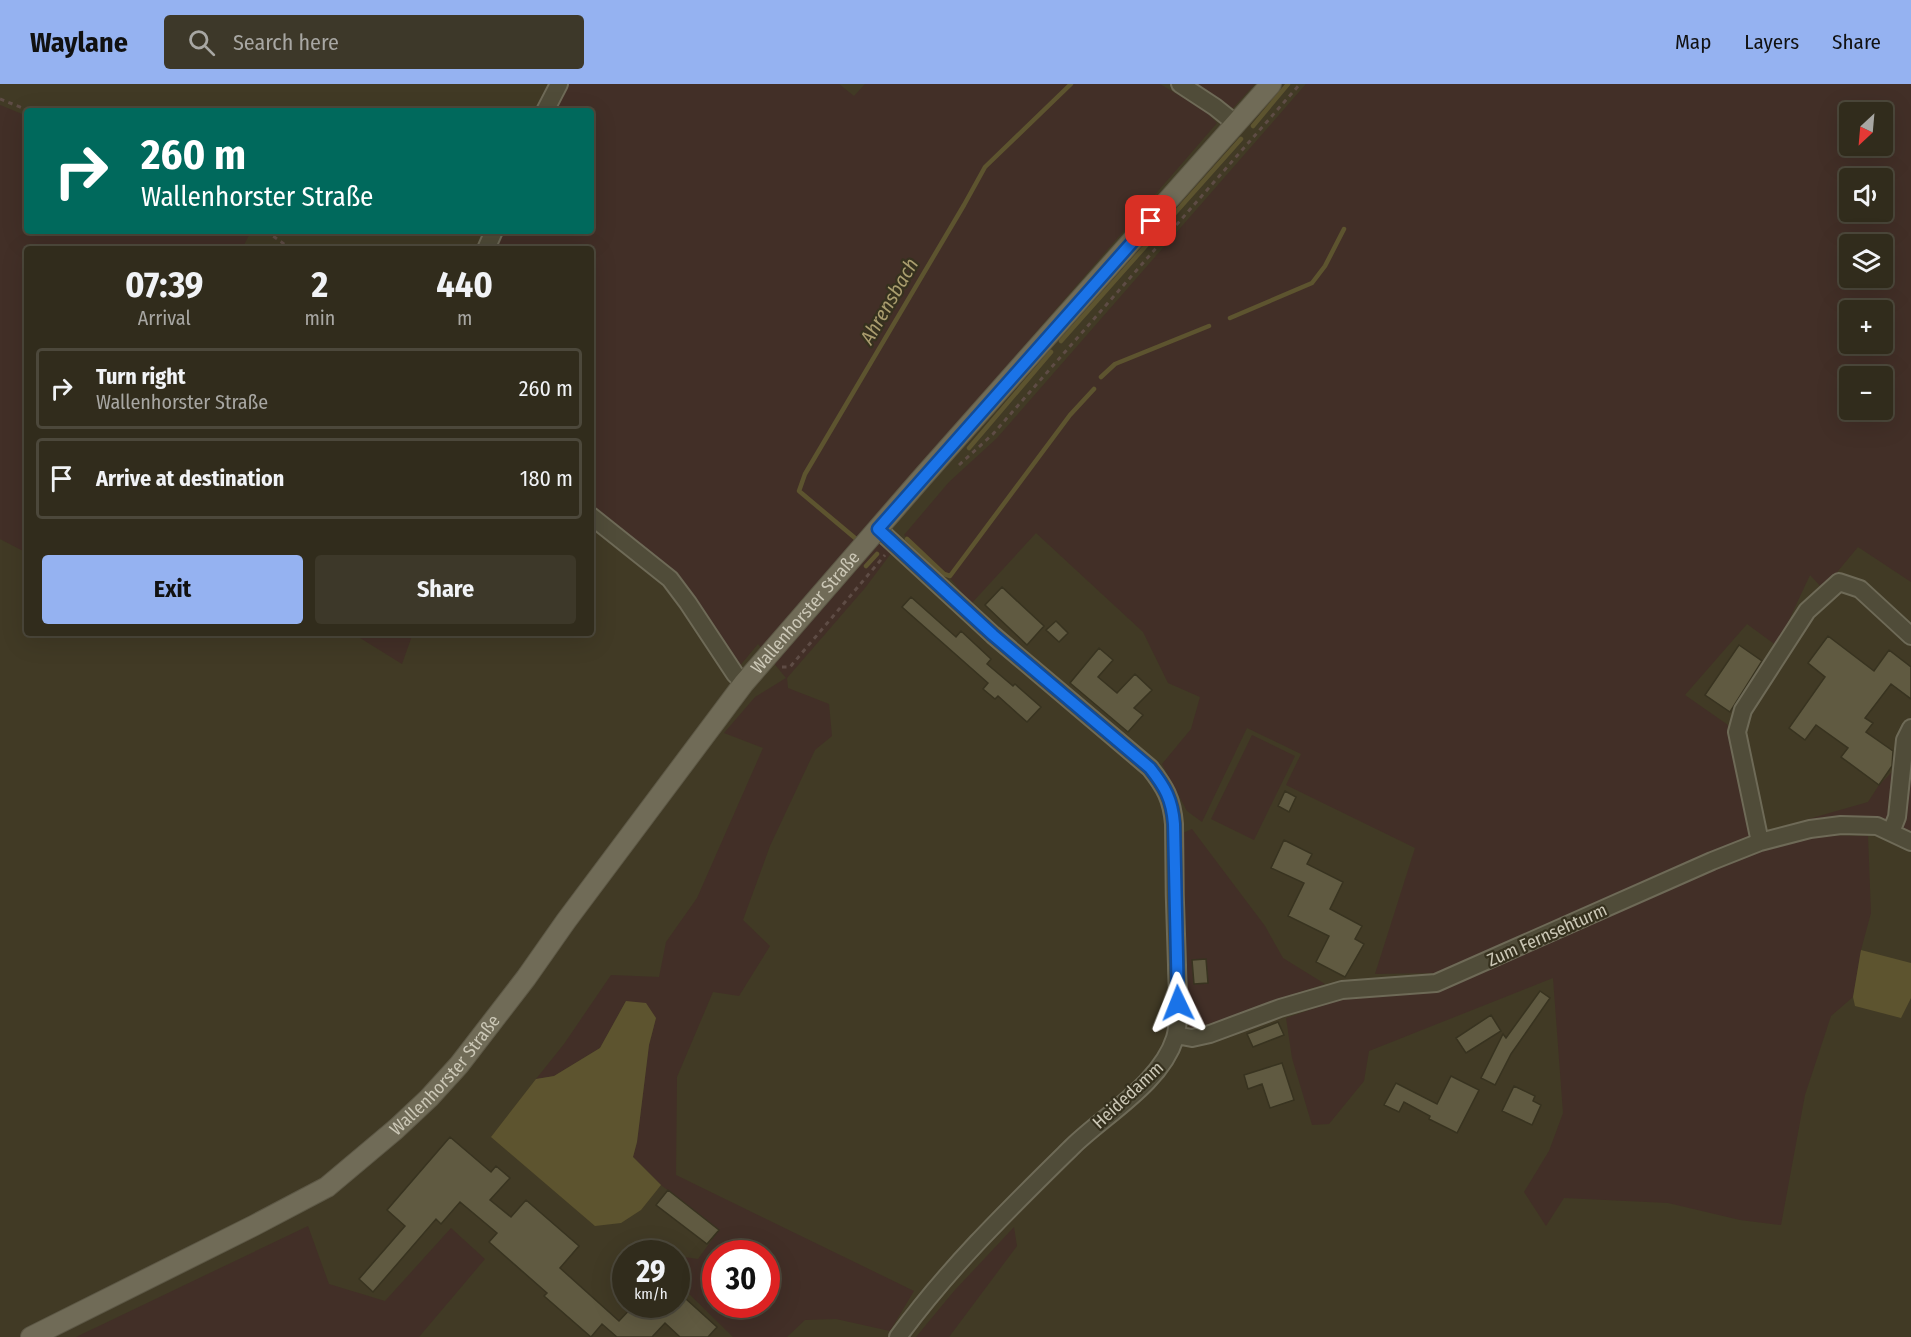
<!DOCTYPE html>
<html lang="en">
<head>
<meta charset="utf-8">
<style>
	:root { --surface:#312c1c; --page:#3d3829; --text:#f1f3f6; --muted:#a8a7a3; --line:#4c483b; --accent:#95b2f1 }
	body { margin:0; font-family:"Fira Sans Condensed",sans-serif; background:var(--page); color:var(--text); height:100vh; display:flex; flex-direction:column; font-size:22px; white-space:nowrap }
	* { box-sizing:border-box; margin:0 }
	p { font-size:20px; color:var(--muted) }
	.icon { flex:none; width:33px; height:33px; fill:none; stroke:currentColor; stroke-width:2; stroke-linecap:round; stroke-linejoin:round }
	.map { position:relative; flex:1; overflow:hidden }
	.sheet { position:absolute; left:24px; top:162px; width:570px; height:390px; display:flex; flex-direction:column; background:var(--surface); border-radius:6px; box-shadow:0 6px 24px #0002,0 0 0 2px var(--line) }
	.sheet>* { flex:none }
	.banner { position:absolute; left:24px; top:24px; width:570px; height:126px; border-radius:6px; box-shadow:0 6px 24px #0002,0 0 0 2px var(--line); background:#00695c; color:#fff; overflow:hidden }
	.needle { width:39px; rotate:206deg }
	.buttons { position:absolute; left:1839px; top:18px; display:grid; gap:12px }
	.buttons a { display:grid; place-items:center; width:54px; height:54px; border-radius:6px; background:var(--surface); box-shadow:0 6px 24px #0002,0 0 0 2px var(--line); font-size:30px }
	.speed { position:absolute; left:612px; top:1156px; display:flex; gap:12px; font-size:30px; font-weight:700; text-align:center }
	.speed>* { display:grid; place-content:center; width:78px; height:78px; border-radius:50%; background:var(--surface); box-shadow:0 6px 24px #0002,0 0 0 2px var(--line); line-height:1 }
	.speed small { font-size:15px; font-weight:400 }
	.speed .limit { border:9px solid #d22; background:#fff; color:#111 }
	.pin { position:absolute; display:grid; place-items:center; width:51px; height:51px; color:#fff; margin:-26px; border-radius:12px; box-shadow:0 3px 9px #0006 }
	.me { position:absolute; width:66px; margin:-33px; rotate:358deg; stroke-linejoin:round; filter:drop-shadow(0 0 4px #0008) }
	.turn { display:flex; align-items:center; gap:21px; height:126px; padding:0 18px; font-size:27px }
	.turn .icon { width:78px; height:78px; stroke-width:2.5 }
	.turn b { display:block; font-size:42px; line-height:51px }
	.eta { display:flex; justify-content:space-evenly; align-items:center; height:102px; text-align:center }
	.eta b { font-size:36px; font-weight:700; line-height:42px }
	.action { display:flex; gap:12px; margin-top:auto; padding:12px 18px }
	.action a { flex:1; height:69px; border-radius:6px; background:var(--accent); color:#111; font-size:24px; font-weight:700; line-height:69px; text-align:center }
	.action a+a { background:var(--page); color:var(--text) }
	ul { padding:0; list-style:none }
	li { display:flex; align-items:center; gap:18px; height:81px; margin:0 12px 9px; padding:0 6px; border:3px solid var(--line); border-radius:6px }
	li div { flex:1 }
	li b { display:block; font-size:22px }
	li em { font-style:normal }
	header { display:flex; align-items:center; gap:36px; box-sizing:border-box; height:84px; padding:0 30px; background:var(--accent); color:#111 }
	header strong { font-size:28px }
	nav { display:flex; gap:33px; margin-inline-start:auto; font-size:21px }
	.search { width:420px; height:54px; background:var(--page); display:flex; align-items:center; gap:15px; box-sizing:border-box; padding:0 21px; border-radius:6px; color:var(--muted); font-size:22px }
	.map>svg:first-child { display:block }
	.green { fill:#422f27; fill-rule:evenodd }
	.water { fill:#5d542f }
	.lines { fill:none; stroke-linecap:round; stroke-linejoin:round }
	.stream { stroke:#5d542f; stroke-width:4.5 }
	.building { fill:#605a41; stroke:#383320; stroke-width:1.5 }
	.minor-casing { stroke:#6e6a57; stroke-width:20 }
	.major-casing { stroke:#5d5846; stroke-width:22 }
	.path { stroke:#5e4c45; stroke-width:3; stroke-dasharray:4.5 4.5; stroke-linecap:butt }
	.minor { stroke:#504c39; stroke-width:16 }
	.major { stroke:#706b57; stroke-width:20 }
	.route-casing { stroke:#114b97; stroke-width:15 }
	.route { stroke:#1a73e8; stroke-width:10 }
	.labels { text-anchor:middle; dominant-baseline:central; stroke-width:4.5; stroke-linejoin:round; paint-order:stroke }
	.street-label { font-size:18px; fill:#cbc7b6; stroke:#36311e }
	.water-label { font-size:20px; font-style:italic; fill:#aa9d6e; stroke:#36311e }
</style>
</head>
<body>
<header>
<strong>Waylane</strong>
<div class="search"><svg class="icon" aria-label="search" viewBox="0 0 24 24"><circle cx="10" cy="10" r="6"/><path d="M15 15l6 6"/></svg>Search here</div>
<nav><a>Map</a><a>Layers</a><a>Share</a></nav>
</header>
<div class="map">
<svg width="1911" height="1253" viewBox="0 0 1911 1253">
	<rect width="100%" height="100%" fill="#413a25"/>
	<path class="green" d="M565 0H839L854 12 865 0H1160L1205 27 1217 39 863 448 892 468 865 504 787 594 788 604 829 620 832 652 815 666 770 762 743 836 770 862 739 912 713 908 677 993 676 1091 914 1207 890 1247 836 1235 805 1236 787 1253H733L677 1198V1172L698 1175 719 1146 661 1101 633 1073 637 1058 649 961 656 934 626 917 600 964 554 992 536 995 564 960 611 891 659 893 666 858 697 814 763 664 724 649 755 613 786 594 758 560 738 584 605 434 591 423V165H492L500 147H591V27H552ZM716 1170H766V1221H716Z
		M1193 0H1255L1232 25Z
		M1306 0H1911V498L1858 463 1823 505 1810 491 1777 562 1747 540 1685 611 1728 641 1756 751 1439 889 1375 890 1415 764 1286 701 1301 670 1247 644 1202 738 1187 727 1162 680 1191 645 1200 613 1168 599 1143 548 1036 449 971 520 946 489 904 451 949 398 997 354ZM1850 28H1882V62H1850ZM1850 94H1882V128H1850ZM1850 160H1882V194H1850ZM1850 226H1882V260H1850ZM1850 292H1882V326H1850Z
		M0 21 27 32V147H251L242 165H27V469L0 455Z
		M352 549H413L402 580Z
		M1252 651 1295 672 1254 756 1211 735Z
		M1896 684 1911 695V749H1772L1777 744 1868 718 1879 701Z
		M1192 745 1265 842 1283 874 1325 900 1254 923 1201 945 1191 944 1185 936 1183 749Z
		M1809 751 1868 752 1871 829 1861 866 1853 913 1831 932 1805 1011 1781 1141 1740 1136 1668 1119 1564 1114 1546 1142 1524 1108 1549 1067 1563 1029 1553 894 1369 967 1364 997 1329 1040 1312 1041 1292 974 1286 934 1339 916 1439 905 1761 765Z
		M308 1142 329 1200 385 1217 451 1144 485 1175 419 1253H76Z
		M1014 1143 1017 1162 949 1253H916L954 1207Z"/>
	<path class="water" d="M1861 866 1911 879V914L1901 934 1855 922 1853 913Z
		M626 917 646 919 656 934 649 961 637 1058 633 1073 661 1101 641 1126 621 1139 595 1142 491 1053 536 995 554 992 600 964Z"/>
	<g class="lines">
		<path class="stream" d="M1253 42 1288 0
			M1230 234 1312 199 1325 182 1344 145
			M1061 257 1241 55
			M1101 293 1115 280 1209 242
			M969 364 1051 268
			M855 454 799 407 805 390 964 121 985 83 1071 0
			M907 455 944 490 950 492 1070 331 1094 305
			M866 482 877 470"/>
	</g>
	<path class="building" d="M1002 503 1044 542 1027 561 985 521Z
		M911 513 956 553 961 547 991 575 987 580 1013 602 1015 600 1041 623 1027 638 998 612 995 615 983 605 988 599 902 523Z
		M1056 537 1068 549 1059 558 1046 546Z
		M1828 552 1874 587 1889 566 1911 583V615L1891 600 1865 634 1873 639 1866 648 1893 667 1892 682 1879 701 1841 673 1848 664 1816 641 1805 656 1789 644 1825 593 1808 579Z
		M1739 561 1762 577 1730 628 1705 611Z
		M1099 564 1113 576 1098 593 1117 609 1135 590 1152 606 1134 624 1143 631 1128 648 1070 599Z
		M1285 707 1296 713 1289 728 1278 722Z
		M1284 756 1312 770 1307 780 1343 798 1330 825 1362 842 1355 855 1364 860 1345 893 1316 878 1329 852 1288 832 1304 799 1271 784Z
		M1206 875 1208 899 1194 900 1192 876Z
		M1540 907 1550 914 1511 970 1495 1001 1481 994 1503 950 1506 954Z
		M1491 931 1501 947 1466 969 1456 954Z
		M1278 938 1284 951 1253 963 1247 950Z
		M1282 979 1294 1016 1270 1024 1262 1000 1248 1005 1244 991Z
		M1451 992 1479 1006 1457 1049 1429 1035 1430 1032 1404 1018 1399 1028 1384 1021 1396 999 1437 1020Z
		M1514 1002 1535 1012 1533 1017 1541 1021 1532 1041 1502 1027Z
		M450 1053 491 1088 496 1082 510 1094 490 1116 511 1133 526 1116 579 1162 560 1184 619 1237 634 1221H676V1206L717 1243 708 1253H680L665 1239 652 1253H617L602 1240 591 1253 544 1212 547 1209 489 1158 497 1149 460 1118 441 1140 436 1135 373 1208 359 1195 405 1142 387 1126Z
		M668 1106 719 1146 707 1160 656 1121Z"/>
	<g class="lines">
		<g class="minor-casing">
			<path id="minor" d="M1180 0 1215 23 1235 39
				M545 27 559 0
				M486 165 494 147
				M591 432 670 495 688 519 735 590 744 599
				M878 445 993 551 1150 684C1165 703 1172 715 1174 740 1174 787 1175 834 1177 881 1177 902 1181 933 1175 954 1161 999 1106 1030 1073 1062 1011 1123 949 1183 898 1253
				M1891 748 1897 733 1905 656 1911 644
				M1760 758 1737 648 1743 626 1807 527 1839 498 1860 505 1911 552
				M1176 951 1192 954 1210 950 1280 924 1342 906 1436 899 1712 777 1760 758 1810 745 1841 741 1877 742 1911 758"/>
		</g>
		<g class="major-casing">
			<g id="major">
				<path id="s1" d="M31 1253 255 1141 327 1103 396 1045 429 1014 459 981 526 894 566 837 744 599 920 396 1271 0"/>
			</g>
		</g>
		<path class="path" d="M0 15 30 27
			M266 147 291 165
			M959 381 993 350 1300 0
			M782 583H790L885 471"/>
		<use href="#minor" class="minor"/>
		<use href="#major" class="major"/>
	</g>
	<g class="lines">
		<g class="route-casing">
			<path id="route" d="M1151 137 878 445 993 551 1150 684C1165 703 1172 715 1174 740L1178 919"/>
		</g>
		<use href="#route" class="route"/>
	</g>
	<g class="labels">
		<g class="street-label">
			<text stroke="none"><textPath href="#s1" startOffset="1082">Wallenhorster Straße</textPath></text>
			<text transform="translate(1547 851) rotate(-24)">Zum Fernsehturm</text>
			<text stroke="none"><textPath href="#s1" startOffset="495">Wallenhorster Straße</textPath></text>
			<text transform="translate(1128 1011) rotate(-43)">Heidedamm</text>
		</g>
		<g class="water-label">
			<text transform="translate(889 217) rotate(-60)">Ahrensbach</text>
		</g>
	</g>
</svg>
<div class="buttons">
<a><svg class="needle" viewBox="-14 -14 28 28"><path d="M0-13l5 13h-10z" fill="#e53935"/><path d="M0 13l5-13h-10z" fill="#a8a7a3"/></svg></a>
<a><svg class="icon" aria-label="sound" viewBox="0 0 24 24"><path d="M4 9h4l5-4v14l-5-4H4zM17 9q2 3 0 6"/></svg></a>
<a><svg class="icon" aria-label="layers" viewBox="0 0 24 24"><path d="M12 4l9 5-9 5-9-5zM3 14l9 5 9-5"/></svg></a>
<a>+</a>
<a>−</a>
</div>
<div class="speed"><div>29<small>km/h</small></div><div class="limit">30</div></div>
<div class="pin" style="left:1151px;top:137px;background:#d93025"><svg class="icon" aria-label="arrive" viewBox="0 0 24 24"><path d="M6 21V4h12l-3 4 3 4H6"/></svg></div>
<svg class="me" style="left:1178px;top:919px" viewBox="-20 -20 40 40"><path d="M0-17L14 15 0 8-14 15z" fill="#1a73e8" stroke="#fff" stroke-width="4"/></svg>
<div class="banner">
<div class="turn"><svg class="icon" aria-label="right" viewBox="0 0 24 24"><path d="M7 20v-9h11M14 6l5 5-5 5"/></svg><div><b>260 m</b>Wallenhorster Straße</div></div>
</div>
<section class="sheet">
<div class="eta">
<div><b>07:39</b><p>Arrival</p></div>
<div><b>2</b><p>min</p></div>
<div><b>440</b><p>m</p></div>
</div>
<ul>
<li><svg class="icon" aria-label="right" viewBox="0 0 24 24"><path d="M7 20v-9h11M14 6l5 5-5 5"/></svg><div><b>Turn right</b><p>Wallenhorster Straße</p></div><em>260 m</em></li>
<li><svg class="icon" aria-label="arrive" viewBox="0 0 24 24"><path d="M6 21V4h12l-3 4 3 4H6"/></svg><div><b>Arrive at destination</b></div><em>180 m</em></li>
</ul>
<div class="action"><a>Exit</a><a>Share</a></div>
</section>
</div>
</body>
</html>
